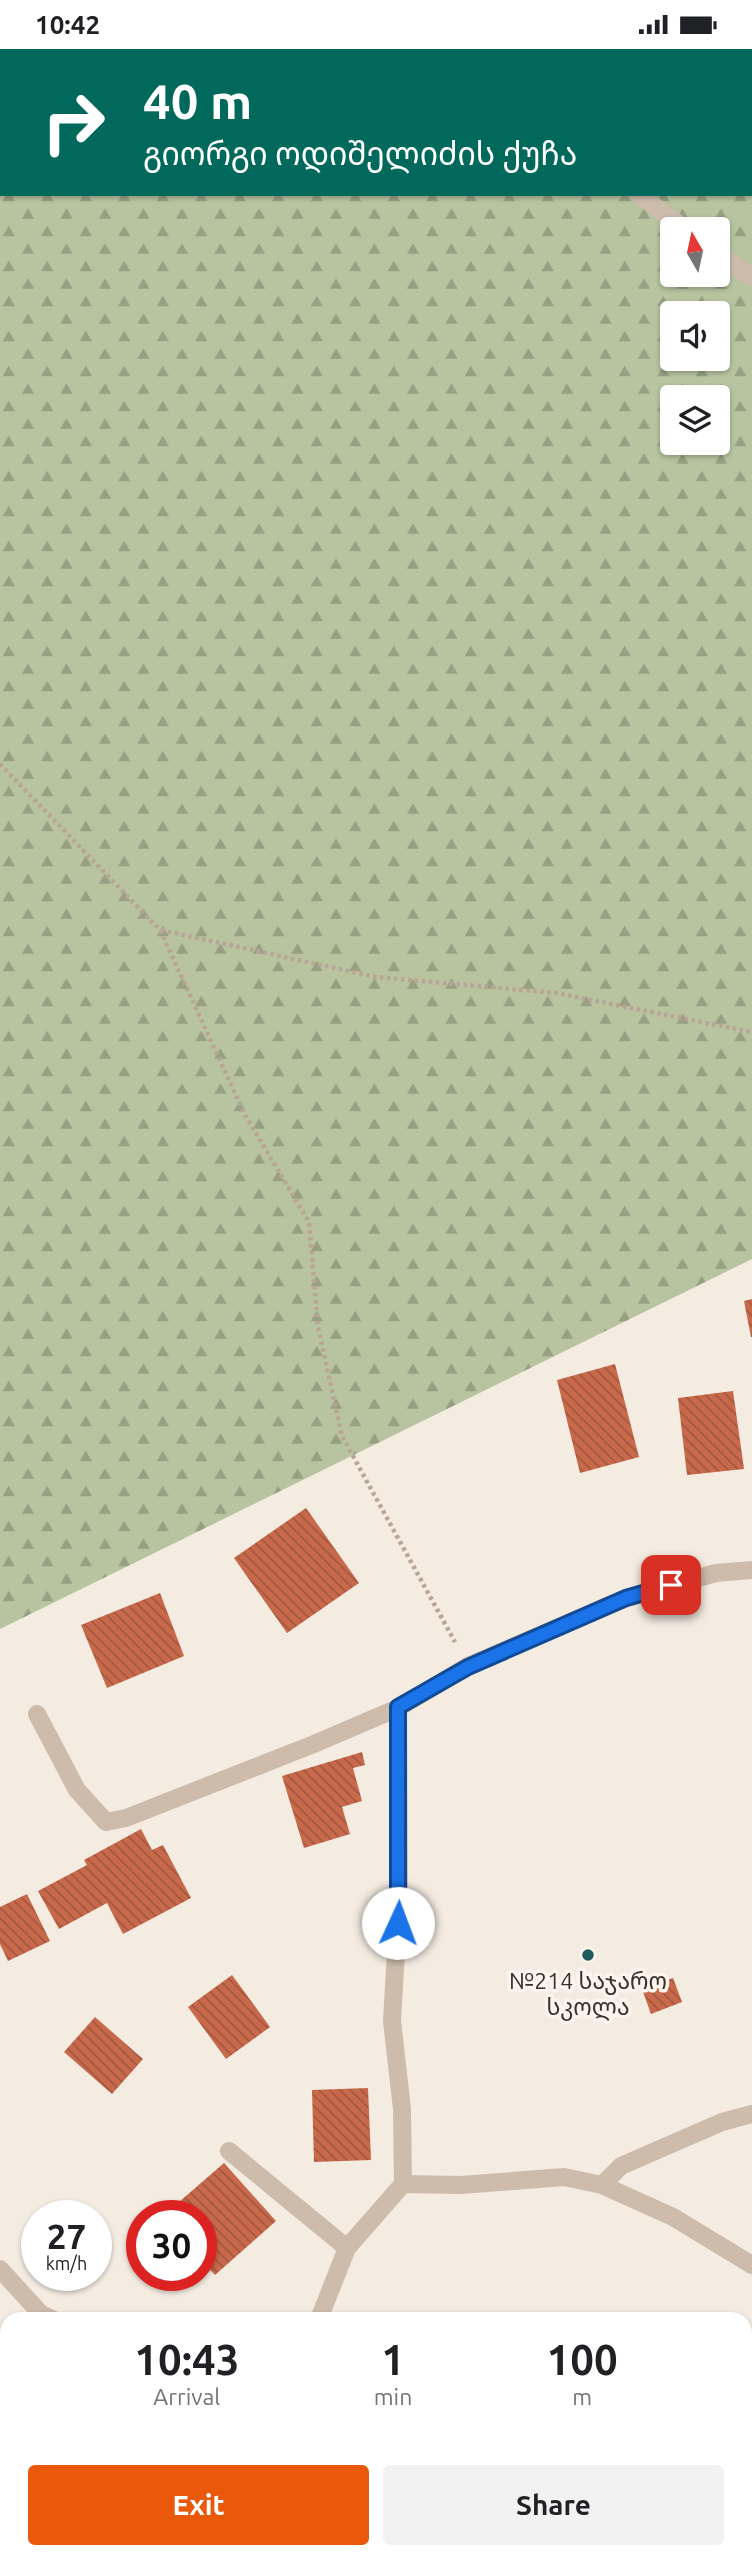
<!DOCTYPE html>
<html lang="en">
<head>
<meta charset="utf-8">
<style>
	:root { --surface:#fff; --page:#f2f2f2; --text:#202124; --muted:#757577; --accent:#ea580c }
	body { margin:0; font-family:Ubuntu,"Noto Sans Georgian",sans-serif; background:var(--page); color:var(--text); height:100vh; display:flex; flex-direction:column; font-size:26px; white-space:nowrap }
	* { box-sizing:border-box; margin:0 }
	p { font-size:23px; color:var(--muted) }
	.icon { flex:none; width:38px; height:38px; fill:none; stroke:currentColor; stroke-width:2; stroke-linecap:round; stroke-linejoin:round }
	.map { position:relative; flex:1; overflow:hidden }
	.details { position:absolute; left:0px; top:2263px; width:752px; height:247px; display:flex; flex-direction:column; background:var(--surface); border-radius:21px 21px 0 0; box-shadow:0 2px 5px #0004 }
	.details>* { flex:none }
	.banner { position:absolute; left:0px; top:0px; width:752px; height:147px; box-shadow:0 2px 5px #0004; background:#00695c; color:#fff; overflow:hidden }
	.needle { width:46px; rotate:351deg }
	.fabs { position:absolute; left:660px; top:168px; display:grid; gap:14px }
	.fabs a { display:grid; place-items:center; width:70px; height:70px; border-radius:7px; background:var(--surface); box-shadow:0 2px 5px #0004; font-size:35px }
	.speed { position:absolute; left:21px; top:2151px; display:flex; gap:14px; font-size:35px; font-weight:700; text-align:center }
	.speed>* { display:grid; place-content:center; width:91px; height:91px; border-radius:50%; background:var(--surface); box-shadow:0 2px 5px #0004; line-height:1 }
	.speed small { font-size:18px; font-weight:400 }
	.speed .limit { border:10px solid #d22; background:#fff; color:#111 }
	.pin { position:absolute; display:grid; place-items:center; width:60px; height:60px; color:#fff; margin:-30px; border-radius:14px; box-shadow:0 4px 10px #0006 }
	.me { position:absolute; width:77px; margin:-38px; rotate:2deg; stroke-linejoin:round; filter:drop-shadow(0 0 5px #0008) }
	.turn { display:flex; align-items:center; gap:24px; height:147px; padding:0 28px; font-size:32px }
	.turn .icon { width:91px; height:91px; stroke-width:2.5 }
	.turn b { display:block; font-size:49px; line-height:60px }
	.eta { display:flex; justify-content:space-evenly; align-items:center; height:119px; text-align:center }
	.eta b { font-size:42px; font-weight:700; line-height:49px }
	.cta { display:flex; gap:14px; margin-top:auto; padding:14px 28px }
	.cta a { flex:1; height:80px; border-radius:7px; background:var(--accent); color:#fff; font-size:28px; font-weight:700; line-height:80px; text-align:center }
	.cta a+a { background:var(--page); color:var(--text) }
	.status { display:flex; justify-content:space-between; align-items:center; height:49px; padding:0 35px; background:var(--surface); direction:ltr }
	.status svg { height:19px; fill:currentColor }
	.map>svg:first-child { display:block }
	.forest { fill:url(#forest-firs); fill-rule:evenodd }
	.building { fill:url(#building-back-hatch) }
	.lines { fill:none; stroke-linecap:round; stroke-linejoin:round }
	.path { stroke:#b9a596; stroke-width:4.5; stroke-dasharray:3.5 3.5; stroke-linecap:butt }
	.service { stroke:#cdbbac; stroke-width:18 }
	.minor { stroke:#cdbbac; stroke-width:18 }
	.route-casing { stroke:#114b97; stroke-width:18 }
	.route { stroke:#1a73e8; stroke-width:12 }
	.poi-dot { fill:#1f5a5e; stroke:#fbf5ee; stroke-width:2.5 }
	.labels { text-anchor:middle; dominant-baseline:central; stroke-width:7; stroke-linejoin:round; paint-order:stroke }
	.poi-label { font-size:23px; fill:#3b302b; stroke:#fbf5ee }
</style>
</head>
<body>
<div class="status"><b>10:42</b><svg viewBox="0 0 49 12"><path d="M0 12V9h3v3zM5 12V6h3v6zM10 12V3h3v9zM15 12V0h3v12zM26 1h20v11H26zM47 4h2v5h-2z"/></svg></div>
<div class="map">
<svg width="752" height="2509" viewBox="0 0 752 2509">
	<defs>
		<pattern id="forest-firs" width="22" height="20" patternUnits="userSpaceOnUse" patternTransform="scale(1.75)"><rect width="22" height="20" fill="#b8c4a0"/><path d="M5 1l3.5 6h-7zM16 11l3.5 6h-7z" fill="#97a083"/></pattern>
		<pattern id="building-back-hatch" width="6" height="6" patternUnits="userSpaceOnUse" patternTransform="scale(1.75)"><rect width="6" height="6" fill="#c8694b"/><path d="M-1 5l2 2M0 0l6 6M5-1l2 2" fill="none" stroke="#a4573f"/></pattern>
	</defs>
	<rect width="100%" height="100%" fill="#f4ebe1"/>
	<path class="forest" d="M0 0H752V1210L0 1580ZM2 2H751V145H2ZM672 180H718V226H672ZM672 264H718V310H672ZM672 348H718V394H672Z"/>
	<path class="building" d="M752 1250V1288H751L744 1252Z
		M615 1315 639 1408 580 1424 557 1331Z
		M733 1342 744 1420 687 1426 678 1349Z
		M306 1459 359 1534 287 1584 234 1509Z
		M160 1544 184 1607 107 1639 81 1576Z
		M362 1703 365 1716 353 1719 362 1752 342 1758 350 1785 304 1799 282 1727Z
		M141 1780 152 1801 163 1796 191 1849 123 1885 107 1854 59 1880 38 1842 87 1816 84 1811Z
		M27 1845 50 1892 8 1912 0 1895V1858Z
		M232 1926 270 1978 226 2010 188 1958Z
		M673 1929 682 1953 651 1965 642 1940Z
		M95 1968 143 2010 112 2045 64 2003Z
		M368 2039 371 2111 314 2113 312 2041Z
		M224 2114 276 2172 215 2226 201 2211V2166H164Z
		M454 2502H518L520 2509H456Z"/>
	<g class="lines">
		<path class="path" d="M0 715 160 881 245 1066 309 1173 318 1278 342 1387 455 1593
			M161 881 376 928 556 944 752 983
			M617 2502 621 2509
			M631 2509 633 2502"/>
		<path class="service" d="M37 1665 77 1741 106 1773 126 1769 314 1695 398 1659
			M229 2102 347 2199
			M403 2135 461 2136 564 2128 602 2136 673 2168 752 2216
			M602 2136 621 2117 722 2073 752 2065
			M0 2220 41 2265 52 2270
			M542 2502 545 2509"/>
		<path class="minor" d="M438 0 441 2
			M638 145 685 180
			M718 204 752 229
			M319 2270 347 2199 403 2135 402 2060 392 1972 399 1850 398 1659 468 1617 626 1549 716 1524 752 1521
			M159 2509 165 2502"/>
	</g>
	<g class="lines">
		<g class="route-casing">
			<path id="route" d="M398 1874V1658L468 1618 626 1549 671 1536"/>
		</g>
		<use href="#route" class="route"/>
	</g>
	<circle class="poi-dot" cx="588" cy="1906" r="7"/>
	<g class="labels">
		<g class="poi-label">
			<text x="588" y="1931">№214 საჯარო<tspan x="588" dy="26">სკოლა</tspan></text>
		</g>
	</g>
</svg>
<div class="fabs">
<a><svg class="needle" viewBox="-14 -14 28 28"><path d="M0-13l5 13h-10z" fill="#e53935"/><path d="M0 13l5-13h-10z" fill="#757577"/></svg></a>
<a><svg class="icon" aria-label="sound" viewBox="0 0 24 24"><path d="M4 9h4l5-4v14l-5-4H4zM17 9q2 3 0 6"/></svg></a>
<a><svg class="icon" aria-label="layers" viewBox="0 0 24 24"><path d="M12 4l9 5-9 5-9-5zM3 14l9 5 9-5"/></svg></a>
</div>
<div class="speed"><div>27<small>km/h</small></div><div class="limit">30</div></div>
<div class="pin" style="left:671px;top:1536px;background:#d93025"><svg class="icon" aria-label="arrive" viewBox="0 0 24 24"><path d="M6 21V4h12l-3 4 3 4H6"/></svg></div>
<svg class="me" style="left:398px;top:1874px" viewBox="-20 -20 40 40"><circle r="19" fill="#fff"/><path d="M0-13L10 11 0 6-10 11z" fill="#1a73e8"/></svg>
<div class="banner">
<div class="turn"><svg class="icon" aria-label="right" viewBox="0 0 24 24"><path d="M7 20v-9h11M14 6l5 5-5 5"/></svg><div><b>40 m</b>გიორგი ოდიშელიძის ქუჩა</div></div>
</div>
<section class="details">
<div class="eta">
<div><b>10:43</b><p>Arrival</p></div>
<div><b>1</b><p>min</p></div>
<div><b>100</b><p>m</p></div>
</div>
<div class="cta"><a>Exit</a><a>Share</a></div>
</section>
</div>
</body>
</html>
